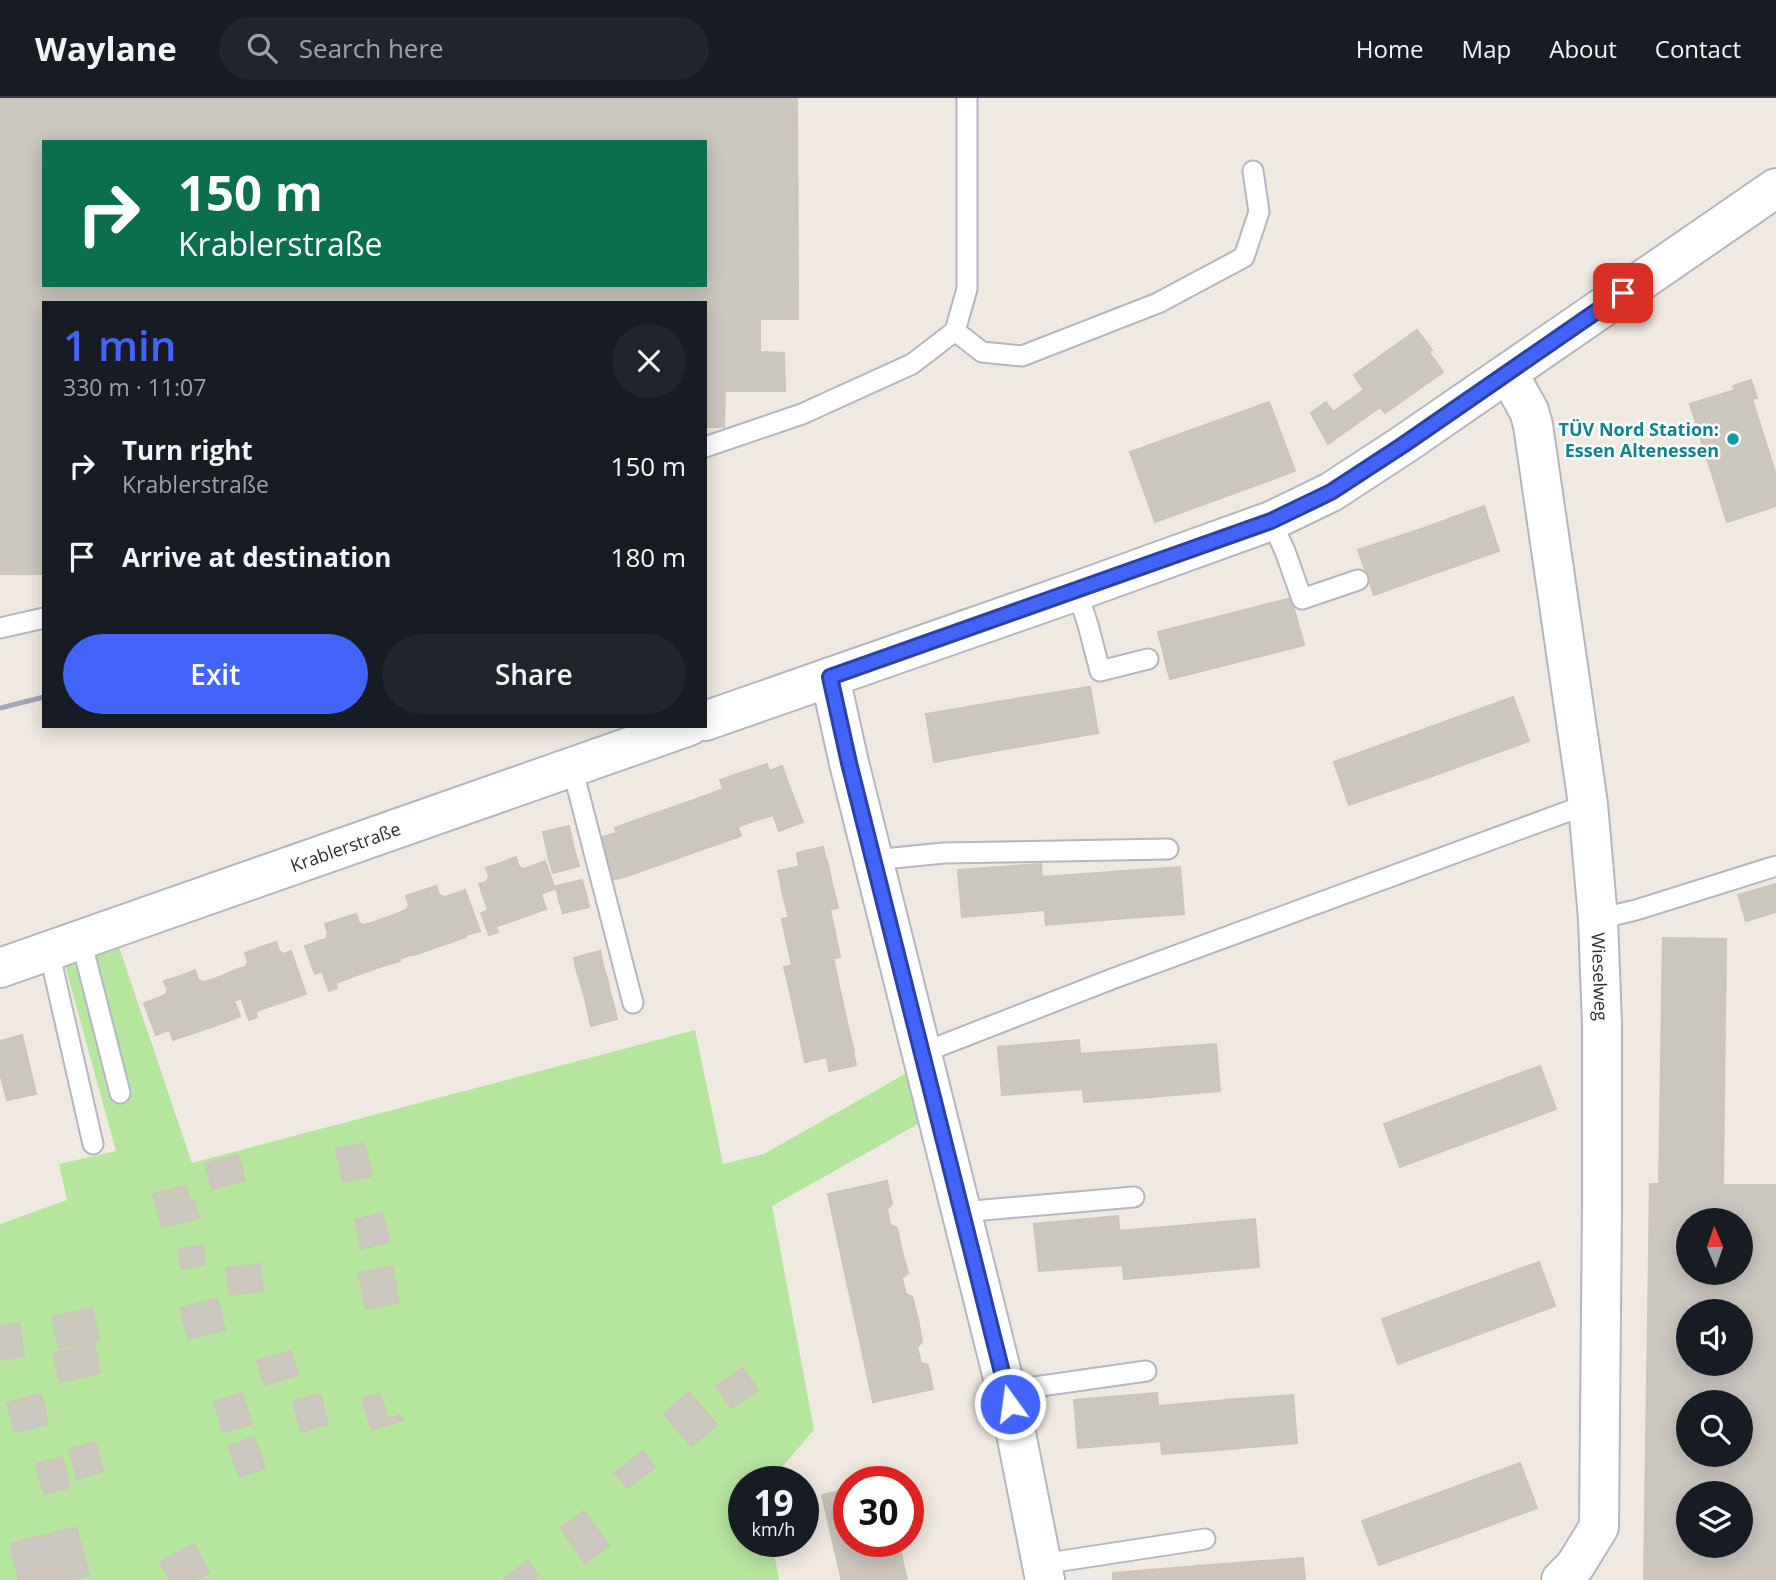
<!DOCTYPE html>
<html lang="en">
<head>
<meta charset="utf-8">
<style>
	:root { --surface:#171b24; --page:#20242c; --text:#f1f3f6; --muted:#9ea1a6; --line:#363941; --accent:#4264fb }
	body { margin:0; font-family:"Open Sans",sans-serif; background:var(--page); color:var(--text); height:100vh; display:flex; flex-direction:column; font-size:26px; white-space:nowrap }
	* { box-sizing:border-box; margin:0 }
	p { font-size:23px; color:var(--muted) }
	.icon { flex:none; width:38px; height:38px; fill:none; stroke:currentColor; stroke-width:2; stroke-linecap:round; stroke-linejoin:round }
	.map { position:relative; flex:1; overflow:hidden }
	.panel { position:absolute; left:42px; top:203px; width:665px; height:427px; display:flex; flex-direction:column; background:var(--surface); border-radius:0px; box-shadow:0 4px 18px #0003 }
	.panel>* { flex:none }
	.guide { position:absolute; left:42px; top:42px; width:665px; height:147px; border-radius:0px; box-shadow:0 4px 18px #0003; background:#0b6e4f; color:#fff; overflow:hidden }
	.needle { width:46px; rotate:358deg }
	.fabs { position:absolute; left:1676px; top:1110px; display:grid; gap:14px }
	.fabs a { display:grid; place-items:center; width:77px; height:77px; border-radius:50%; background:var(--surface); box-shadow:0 4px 18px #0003; font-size:35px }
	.speed { position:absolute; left:728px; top:1368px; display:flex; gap:14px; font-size:35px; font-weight:700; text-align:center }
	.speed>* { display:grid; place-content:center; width:91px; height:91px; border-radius:50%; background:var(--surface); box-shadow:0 4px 18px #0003; line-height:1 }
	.speed small { font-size:18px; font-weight:400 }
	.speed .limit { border:10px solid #d22; background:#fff; color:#111 }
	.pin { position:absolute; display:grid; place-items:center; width:60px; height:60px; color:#fff; margin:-30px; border-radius:14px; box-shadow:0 4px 10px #0006 }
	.me { position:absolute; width:77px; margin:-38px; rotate:346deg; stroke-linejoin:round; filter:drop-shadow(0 0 5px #0008) }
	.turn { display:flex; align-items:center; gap:24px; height:147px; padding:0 21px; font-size:32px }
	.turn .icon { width:91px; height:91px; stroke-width:2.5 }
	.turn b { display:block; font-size:49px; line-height:60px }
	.round { display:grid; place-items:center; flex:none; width:74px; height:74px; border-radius:37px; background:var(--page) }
	.summary { display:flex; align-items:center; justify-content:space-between; height:119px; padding:0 21px }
	h1 { font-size:42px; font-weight:600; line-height:52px; color:var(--accent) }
	.action { display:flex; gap:14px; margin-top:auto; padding:14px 21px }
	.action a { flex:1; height:80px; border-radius:42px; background:var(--accent); color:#fff; font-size:28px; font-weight:600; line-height:80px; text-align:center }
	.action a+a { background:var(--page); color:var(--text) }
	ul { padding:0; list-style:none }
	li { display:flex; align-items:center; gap:21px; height:91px; padding:0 21px }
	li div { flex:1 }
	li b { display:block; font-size:26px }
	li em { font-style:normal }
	header { display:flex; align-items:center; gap:42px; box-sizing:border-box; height:98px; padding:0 35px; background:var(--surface); border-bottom:2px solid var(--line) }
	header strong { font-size:33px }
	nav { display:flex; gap:38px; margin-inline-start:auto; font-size:24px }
	.search { width:490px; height:63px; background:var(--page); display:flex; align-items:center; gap:18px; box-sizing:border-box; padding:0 24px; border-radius:38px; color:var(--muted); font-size:26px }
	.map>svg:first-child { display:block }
	.green { fill:#b6e59e }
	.building { fill:#cbc7bf; stroke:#cbc5ba; stroke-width:2; fill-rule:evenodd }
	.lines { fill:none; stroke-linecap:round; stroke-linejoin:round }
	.lane-casing { stroke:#b4b7c1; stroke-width:23 }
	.street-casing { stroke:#b4b7c1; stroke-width:42 }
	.secondary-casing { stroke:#b4b7c1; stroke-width:42 }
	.lane { stroke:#fff; stroke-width:19 }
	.street { stroke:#fff; stroke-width:38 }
	.secondary { stroke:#fff; stroke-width:38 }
	.rail { stroke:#a3a6b8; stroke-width:5 }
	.route-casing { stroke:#2b41a3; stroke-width:18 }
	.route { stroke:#4264fb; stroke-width:12 }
	.culture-dot { fill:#0f9aa8; stroke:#fff; stroke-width:2.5 }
	.labels { text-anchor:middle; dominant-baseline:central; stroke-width:5; stroke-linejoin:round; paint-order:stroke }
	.culture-label { font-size:18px; font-weight:bold; fill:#0d838f; stroke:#fff; text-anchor:end }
	.street-label { font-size:18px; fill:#2e2e2e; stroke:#fff }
</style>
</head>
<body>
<header>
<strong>Waylane</strong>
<div class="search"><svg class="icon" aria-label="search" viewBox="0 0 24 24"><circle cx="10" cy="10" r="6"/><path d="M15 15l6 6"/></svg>Search here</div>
<nav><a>Home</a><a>Map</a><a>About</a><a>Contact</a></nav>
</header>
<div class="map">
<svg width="1776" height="1482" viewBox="0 0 1776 1482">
	<rect width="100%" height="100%" fill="#efe9e1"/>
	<path class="green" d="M115 837 192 1065 695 932 723 1066 764 1056 912 972 925 1022 772 1108 814 1332 769 1384H744V1444H772L779 1482H0V1126L67 1102 59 1066 116 1053 62 856Z"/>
	<path class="building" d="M0 0H797L798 221H760V254L784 255 785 293H725L724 329H705V205H44V476H0ZM44 44H705V187H44Z
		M1417 232 1432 252 1429 254 1443 274 1385 315 1371 296 1368 298 1354 277Z
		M1751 282 1757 300 1752 301 1776 377V408L1727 424 1690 306 1735 292 1733 288Z
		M1364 292 1368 298 1371 296 1380 309 1328 346 1311 315 1326 304 1333 314Z
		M1269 304 1295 373 1155 424 1130 354Z
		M1484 408 1499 453 1436 475 1421 431Z
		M1421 431 1436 475 1374 497 1358 452Z
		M1291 500 1304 547 1237 564 1225 517Z
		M1225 517 1237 564 1170 581 1158 534Z
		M1090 589 1098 635 1017 649 1009 602Z
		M1513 599 1529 643 1427 680 1411 636Z
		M1009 602 1017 649 934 664 926 616Z
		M1411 636 1427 680 1349 707 1334 664Z
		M767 666 780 705 794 701 803 724 779 733 773 717 760 721 743 674Z
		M782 668 794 701 780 705 769 673Z
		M743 674 760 721 737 729 720 682Z
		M723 691 741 738 718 746 702 699Z
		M702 699 718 746 695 754 679 707Z
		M679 707 695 754 673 762 656 715Z
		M656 715 673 762 627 778 615 730Z
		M569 728 572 741 546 748 543 734Z
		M616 735 627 778 612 782 602 739Z
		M572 741 575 755 549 761 546 748Z
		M823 749 826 762 799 768 797 755Z
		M575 755 579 768 553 775 549 761Z
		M516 759 519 769 524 771 532 768 546 811 521 820 501 765Z
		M827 762 832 786 783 797 778 773Z
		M545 763 555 791 541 796 532 768Z
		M501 765 521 820 494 829 479 786 486 784 489 779 486 770Z
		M1041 766 1044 812 962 819 958 772Z
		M1180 769 1184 816 1115 821 1111 774Z
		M1111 774 1115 821 1046 827 1042 779Z
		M582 782 586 796 559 802 556 788Z
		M832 786 838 810 789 820 783 797Z
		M1776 786V814L1746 823 1738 797Z
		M436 788 439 796 444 799 451 797 466 837V839L440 848 421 793Z
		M465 792 480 833 466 837 451 797Z
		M421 793 440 848 414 857 399 815 406 812 409 807 406 798Z
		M586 796 589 809 563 815 559 802Z
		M830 811 835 835 787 845 782 821Z
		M488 812 494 829H496L498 834 489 837 481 815Z
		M399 815 413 856 400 861 385 820Z
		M356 816 359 825 364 827 371 825 386 867 360 876 340 821Z
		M385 820 400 863 386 867 371 825Z
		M340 821 360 876 334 886 319 843 326 841 328 835 325 826Z
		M835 835 840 859 792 868 787 845Z
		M1663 840 1726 841 1723 1086 1659 1085Z
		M319 843 329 871 315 876 305 848Z
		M276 844 279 853 284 856 291 853 306 896 280 905 261 849Z
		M261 849 280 905 254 914 238 871 246 869 248 864 245 855Z
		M600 853 603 867 577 874 574 860Z
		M833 859 838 883 790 894 784 869Z
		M603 867 607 880 581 887 577 874Z
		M238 871 248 898 234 903 224 877Z
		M329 871 334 886 336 885 337 890 329 893 322 873Z
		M195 872 198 882 203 884 211 882 226 924 200 933 180 878Z
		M224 877 240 918 226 924 211 882Z
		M180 878 200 933 173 942 158 900 165 897 168 892 164 883Z
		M607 880 610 894 585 901 581 887Z
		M838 883 843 906 795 917 790 894Z
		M610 894 614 908 588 914 585 901Z
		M248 898 254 914H256L257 919 249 922 241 900Z
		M158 900 169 932 156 937 144 905Z
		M843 906 848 929 800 940 795 917Z
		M614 908 617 921 591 928 588 914Z
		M848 929 854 953 805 964 800 940Z
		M22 937 36 996 7 1002 0 975V943Z
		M1079 942 1083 991 1002 997 998 949Z
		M1216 946 1220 993 1152 999 1148 951Z
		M1148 951 1152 999 1084 1004 1080 956Z
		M853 954 856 967 829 973 827 960Z
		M1540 968 1556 1011 1478 1040 1461 997Z
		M1461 997 1478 1040 1400 1069 1384 1026Z
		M364 1045 372 1078 343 1084 336 1051Z
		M238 1057 245 1082 212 1091 205 1066Z
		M887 1083 892 1106 887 1111 890 1127 897 1130 902 1153 843 1166 828 1096Z
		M1650 1086 1776 1087V1482H1644ZM1689 1122H1741V1174H1689ZM1689 1213H1741V1265H1689ZM1689 1304H1741V1356H1689ZM1689 1395H1741V1447H1689Z
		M186 1088 190 1103 194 1102 199 1120 162 1129 153 1096Z
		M382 1115 389 1144 361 1151 355 1122Z
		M1118 1118 1122 1167 1039 1173 1034 1126Z
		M1255 1121 1259 1169 1192 1175 1188 1127Z
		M1188 1127 1192 1175 1124 1181 1119 1133Z
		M202 1147 206 1166 182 1171 178 1152Z
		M902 1153 908 1175 902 1180 906 1196 912 1199 918 1221 858 1234 843 1166Z
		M1539 1164 1555 1208 1477 1237 1461 1192Z
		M260 1166 263 1193 230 1197 226 1170Z
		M392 1168 399 1204 366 1211 359 1175Z
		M1461 1192 1477 1237 1398 1266 1382 1221Z
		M217 1201 225 1232 188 1241 180 1210Z
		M92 1210 99 1241 59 1250 52 1219Z
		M918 1221 922 1244 917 1249 921 1265 928 1267 933 1291 873 1304 858 1234Z
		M19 1225 24 1258 0 1262V1228Z
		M94 1245 100 1275 60 1284 53 1255Z
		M291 1253 298 1277 265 1287 257 1263Z
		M743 1270 758 1293 731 1310 716 1288Z
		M689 1294 717 1327 691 1348 664 1316Z
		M242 1295 252 1326 223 1334 214 1304Z
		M380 1295 388 1321 400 1317 403 1322 372 1332 362 1301Z
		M1157 1295 1161 1343 1078 1350 1074 1302Z
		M41 1296 48 1326 15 1334 7 1305Z
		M320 1296 328 1326 301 1334 293 1303Z
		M1293 1297 1297 1345 1230 1351 1226 1302Z
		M1226 1302 1230 1351 1162 1356 1158 1308Z
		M254 1339 265 1370 240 1379 228 1349Z
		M95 1344 103 1373 77 1381 69 1351Z
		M643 1353 655 1369 627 1390 615 1375Z
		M62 1359 70 1389 44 1396 36 1366Z
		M1520 1365 1537 1410 1458 1439 1441 1394Z
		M849 1391V1444L899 1445 903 1465 841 1479 822 1397Z
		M1441 1394 1458 1439 1379 1467 1362 1423Z
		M584 1413 609 1448 585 1465 561 1430Z
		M76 1429 89 1477 68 1482H19L10 1446Z
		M194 1446 209 1475 195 1482H170L160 1464Z
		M1303 1460 1305 1482H1198L1197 1468Z
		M528 1463 539 1479 535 1482H502Z
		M903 1465 907 1482H841V1479Z
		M1197 1468 1198 1482H1113V1475Z"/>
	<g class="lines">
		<g class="lane-casing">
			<path id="lane" d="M955 233 982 254 1022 258 1158 205 1244 159 1259 114 1253 73
				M705 349 802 316 912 266 955 233 967 191V0
				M1271 423 1285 453 1302 501 1358 482
				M1077 493 1088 527 1100 573 1148 561
				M0 530 44 520
				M572 669 633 905
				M873 762 944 755 1168 751
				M1598 821 1636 812 1776 768
				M81 842 120 995
				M49 853 93 1046
				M922 955 1112 881 1588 706
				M961 1114 1134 1099
				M1006 1293 1146 1273
				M1042 1466 1205 1441"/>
		</g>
		<g class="street-casing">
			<g id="street">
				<path id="s1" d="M1508 275 1529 313 1533 327 1588 706 1598 821 1602 926V1109L1599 1429 1575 1468 1561 1482"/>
				<path d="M830 579 849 665 1013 1320 1045 1482"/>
			</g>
		</g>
		<g class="secondary-casing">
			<g id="secondary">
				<path d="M705 623 1077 493 1271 423 1331 394 1403 347 1776 90"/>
				<path id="s2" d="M0 870 689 628"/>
			</g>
		</g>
		<use href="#lane" class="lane"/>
		<use href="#street" class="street"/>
		<use href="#secondary" class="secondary"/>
		<path class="rail" d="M0 610 44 599"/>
	</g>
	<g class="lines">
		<g class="route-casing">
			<path id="route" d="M1010 1306 849 665 830 579 1271 423 1331 394 1403 347 1623 195"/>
		</g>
		<use href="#route" class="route"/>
	</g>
	<circle class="culture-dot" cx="1733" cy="341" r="7"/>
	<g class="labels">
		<g class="culture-label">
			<text x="1719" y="331">TÜV Nord Station:<tspan x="1719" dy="21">Essen Altenessen</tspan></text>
		</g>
		<g class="street-label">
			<text stroke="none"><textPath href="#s2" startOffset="366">Krablerstraße</textPath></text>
			<text stroke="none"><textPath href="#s1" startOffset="614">Wieselweg</textPath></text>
		</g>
	</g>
</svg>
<div class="fabs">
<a><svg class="needle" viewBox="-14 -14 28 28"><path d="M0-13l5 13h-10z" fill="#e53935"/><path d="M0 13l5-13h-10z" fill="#9ea1a6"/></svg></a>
<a><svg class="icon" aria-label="sound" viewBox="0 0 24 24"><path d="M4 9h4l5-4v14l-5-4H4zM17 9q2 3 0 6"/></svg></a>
<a><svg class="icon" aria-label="search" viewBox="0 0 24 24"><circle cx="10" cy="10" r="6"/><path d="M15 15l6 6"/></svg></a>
<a><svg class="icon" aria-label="layers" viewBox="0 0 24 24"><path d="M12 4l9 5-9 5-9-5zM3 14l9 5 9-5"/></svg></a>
</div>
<div class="speed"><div>19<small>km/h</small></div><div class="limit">30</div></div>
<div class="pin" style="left:1623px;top:195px;background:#d93025"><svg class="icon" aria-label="arrive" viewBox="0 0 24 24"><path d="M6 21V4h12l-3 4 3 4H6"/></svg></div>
<svg class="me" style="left:1010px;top:1306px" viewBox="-20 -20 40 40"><circle r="17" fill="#4264fb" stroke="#fff" stroke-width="3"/><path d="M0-11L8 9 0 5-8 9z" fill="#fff"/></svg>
<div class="guide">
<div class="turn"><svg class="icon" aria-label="right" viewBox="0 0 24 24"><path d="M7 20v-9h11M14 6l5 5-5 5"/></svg><div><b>150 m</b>Krablerstraße</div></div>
</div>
<section class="panel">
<div class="summary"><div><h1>1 min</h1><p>330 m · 11:07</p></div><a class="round"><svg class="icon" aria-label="close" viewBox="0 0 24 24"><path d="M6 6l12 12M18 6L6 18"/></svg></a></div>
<ul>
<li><svg class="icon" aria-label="right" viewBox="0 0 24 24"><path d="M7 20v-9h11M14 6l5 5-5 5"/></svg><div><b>Turn right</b><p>Krablerstraße</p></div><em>150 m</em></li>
<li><svg class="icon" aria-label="arrive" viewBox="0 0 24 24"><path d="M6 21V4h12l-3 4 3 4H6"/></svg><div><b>Arrive at destination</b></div><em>180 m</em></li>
</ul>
<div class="action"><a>Exit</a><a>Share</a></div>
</section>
</div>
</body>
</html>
